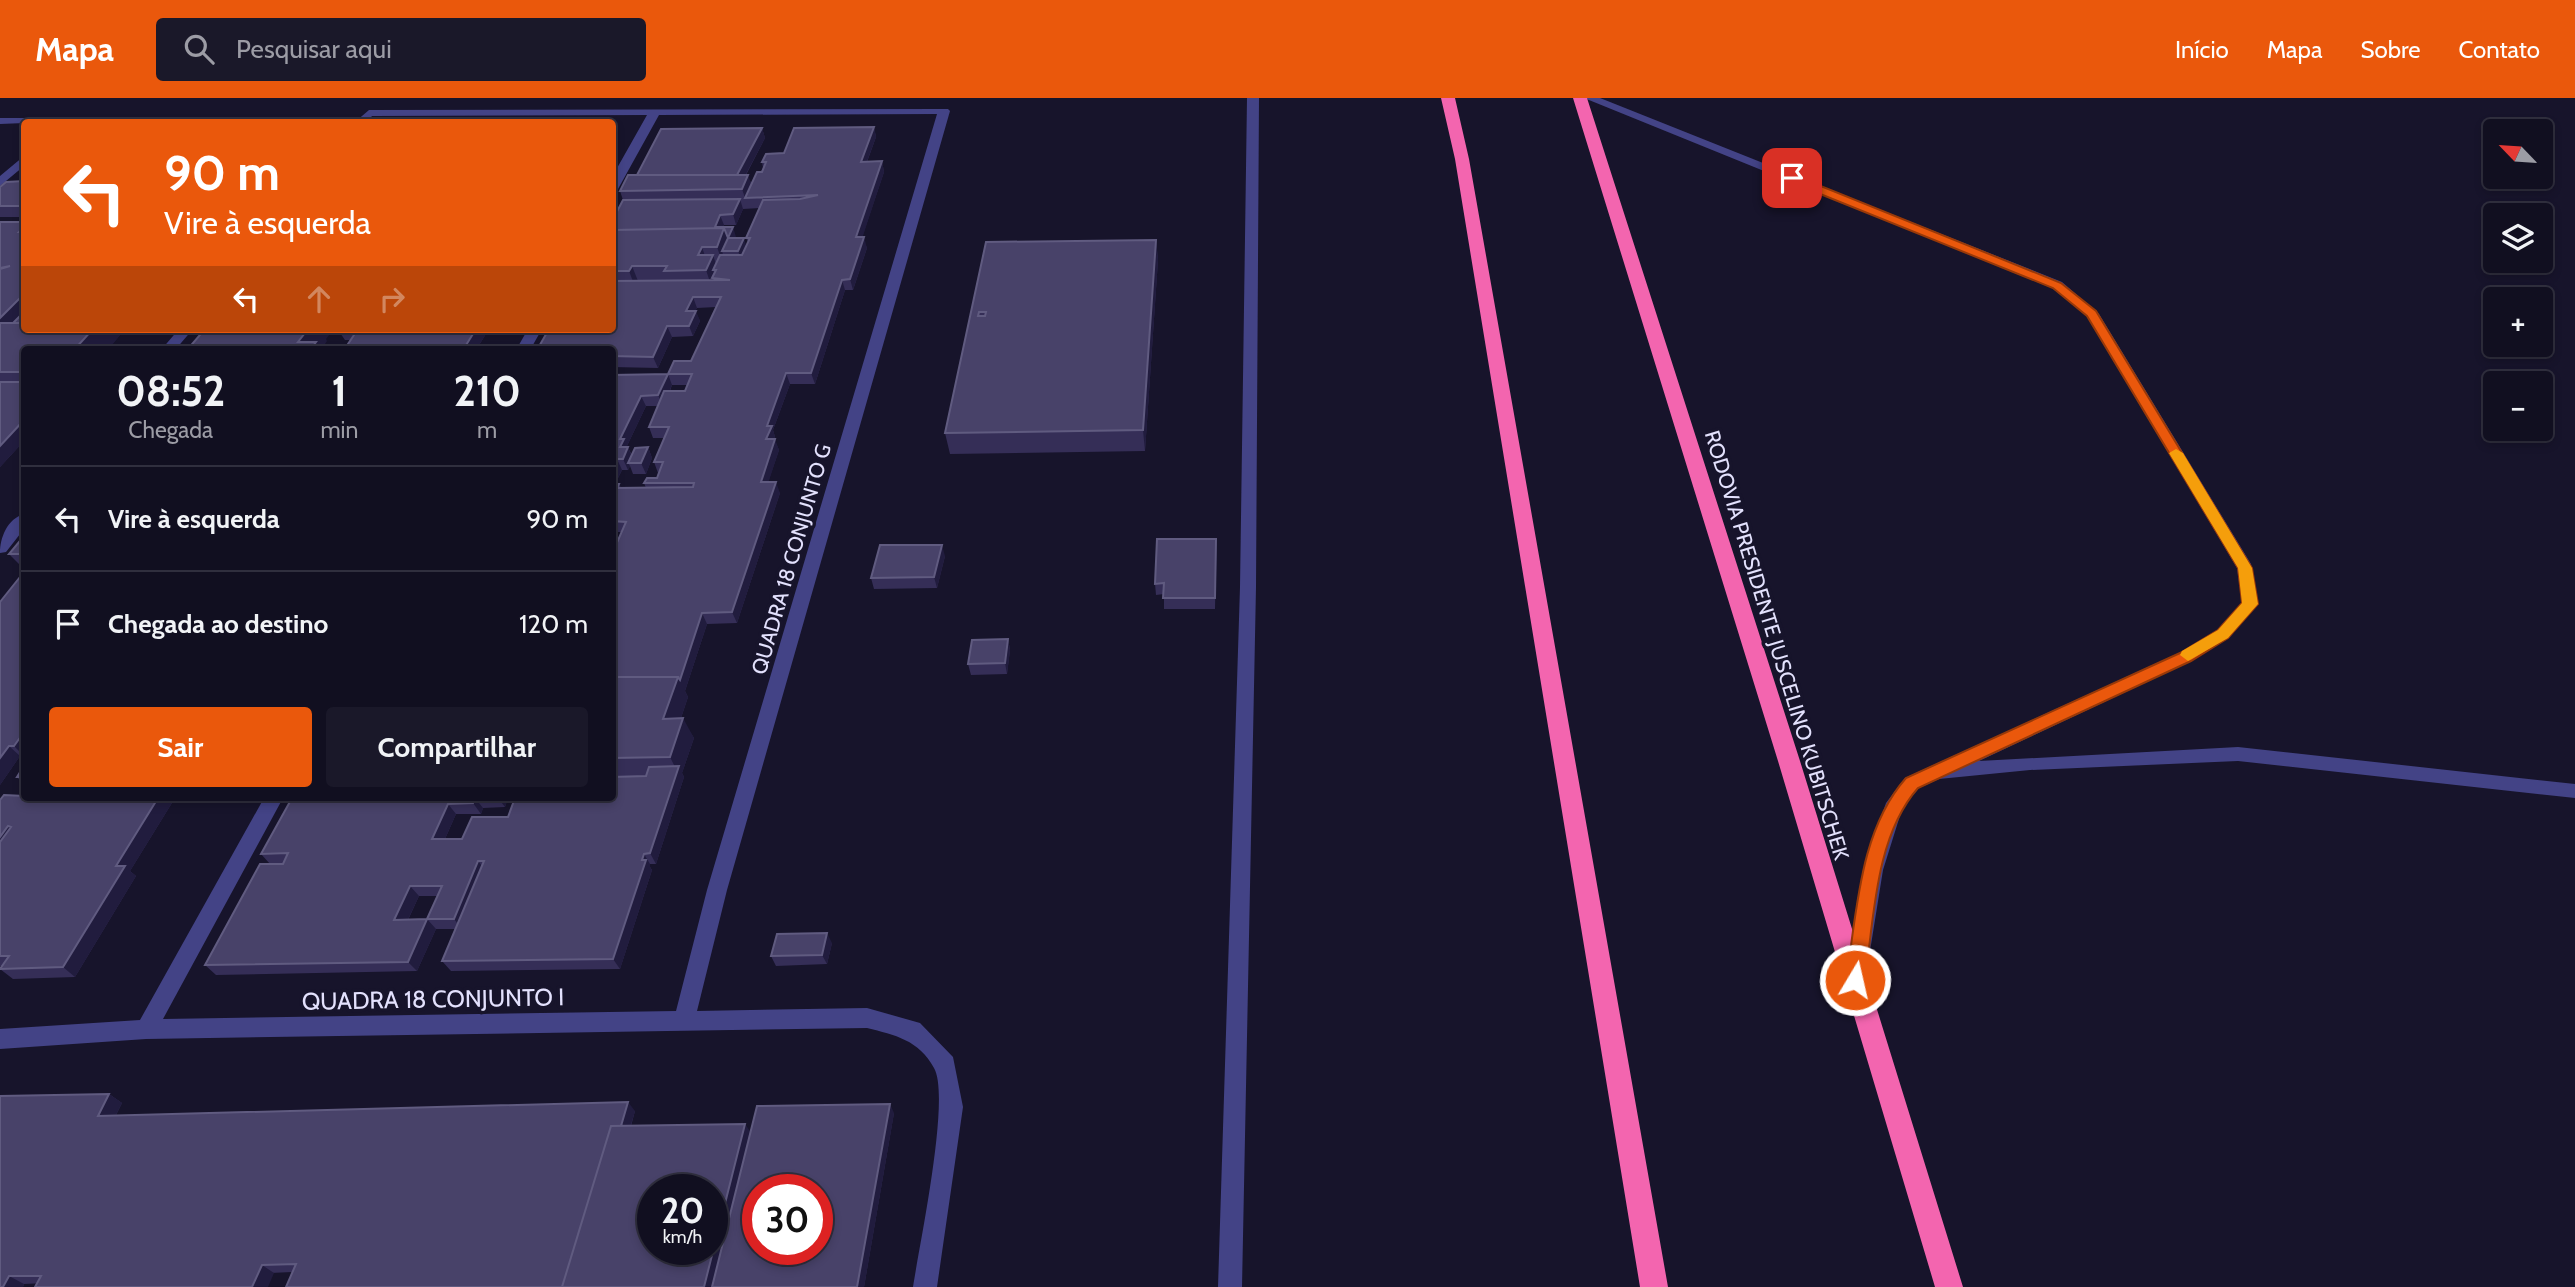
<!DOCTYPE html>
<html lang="pt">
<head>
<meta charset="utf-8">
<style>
	:root { --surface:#110f20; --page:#1a1829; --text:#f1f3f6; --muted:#9c9ca5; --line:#302f3e; --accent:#ea580c }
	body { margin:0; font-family:Cabin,sans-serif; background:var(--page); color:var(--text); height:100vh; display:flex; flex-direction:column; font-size:26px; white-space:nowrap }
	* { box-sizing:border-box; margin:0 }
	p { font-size:23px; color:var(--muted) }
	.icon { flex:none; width:38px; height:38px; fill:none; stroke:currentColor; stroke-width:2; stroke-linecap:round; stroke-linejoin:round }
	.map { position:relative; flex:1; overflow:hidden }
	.panel { position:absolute; left:21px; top:248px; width:595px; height:455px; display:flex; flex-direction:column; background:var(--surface); border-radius:7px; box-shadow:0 4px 10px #0003,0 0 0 2px var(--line) }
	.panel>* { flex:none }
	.hud { position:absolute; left:21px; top:21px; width:595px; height:214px; border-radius:7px; box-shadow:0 4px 10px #0003,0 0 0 2px var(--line); background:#ea580c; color:#fff; overflow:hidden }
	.needle { width:46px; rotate:295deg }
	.tools { position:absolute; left:2483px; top:21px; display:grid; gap:14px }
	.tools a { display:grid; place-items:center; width:70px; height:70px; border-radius:7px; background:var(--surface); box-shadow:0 4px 10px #0003,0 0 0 2px var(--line); font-size:35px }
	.speed { position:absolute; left:637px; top:1076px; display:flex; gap:14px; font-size:35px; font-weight:700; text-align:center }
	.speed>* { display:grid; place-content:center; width:91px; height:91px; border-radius:50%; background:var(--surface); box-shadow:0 4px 10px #0003,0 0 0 2px var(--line); line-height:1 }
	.speed small { font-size:18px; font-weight:400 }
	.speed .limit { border:10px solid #d22; background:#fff; color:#111 }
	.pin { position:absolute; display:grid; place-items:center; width:60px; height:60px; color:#fff; margin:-30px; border-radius:14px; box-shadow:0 4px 10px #0006 }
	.me { position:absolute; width:77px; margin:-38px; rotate:9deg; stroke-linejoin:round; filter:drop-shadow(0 0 5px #0008) }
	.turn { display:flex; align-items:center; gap:24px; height:147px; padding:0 28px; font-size:32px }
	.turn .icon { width:91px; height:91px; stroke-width:2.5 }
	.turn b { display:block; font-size:49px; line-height:60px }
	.lanes { display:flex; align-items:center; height:66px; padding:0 28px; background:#0003; justify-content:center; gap:35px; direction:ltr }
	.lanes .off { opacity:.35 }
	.eta { display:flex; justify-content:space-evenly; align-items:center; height:119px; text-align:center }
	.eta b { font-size:42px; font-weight:800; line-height:49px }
	.cta { display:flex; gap:14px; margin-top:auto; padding:14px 28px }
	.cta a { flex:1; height:80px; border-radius:7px; background:var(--accent); color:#fff; font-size:28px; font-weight:800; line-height:80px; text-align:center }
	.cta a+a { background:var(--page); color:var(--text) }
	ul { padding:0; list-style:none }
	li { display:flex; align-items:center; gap:21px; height:105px; padding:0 28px; border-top:2px solid var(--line) }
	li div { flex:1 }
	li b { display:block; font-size:26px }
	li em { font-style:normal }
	header { display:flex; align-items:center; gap:42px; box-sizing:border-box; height:98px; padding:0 35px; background:var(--accent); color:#fff }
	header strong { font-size:33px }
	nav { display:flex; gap:38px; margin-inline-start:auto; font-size:24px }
	.search { width:490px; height:63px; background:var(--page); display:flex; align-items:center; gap:18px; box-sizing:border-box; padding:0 24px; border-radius:7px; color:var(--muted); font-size:26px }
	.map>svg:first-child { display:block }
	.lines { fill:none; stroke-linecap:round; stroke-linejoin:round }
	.minor { fill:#434386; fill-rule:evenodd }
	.highway { fill:#f365af; fill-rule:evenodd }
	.wall { fill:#352e57; fill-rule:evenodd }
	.shaded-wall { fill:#211c3e }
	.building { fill:#484269; stroke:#605b80; stroke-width:2; fill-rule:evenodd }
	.route { fill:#ea580c; stroke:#983908; stroke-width:2 }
	.slow { fill:#f59e0b }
	.labels { text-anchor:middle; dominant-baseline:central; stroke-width:7; stroke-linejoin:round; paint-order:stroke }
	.street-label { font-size:21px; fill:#e3e1fd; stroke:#17142b }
	.near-street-label { font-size:24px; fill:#e3e1fd; stroke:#17142b }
</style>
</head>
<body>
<header>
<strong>Mapa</strong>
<div class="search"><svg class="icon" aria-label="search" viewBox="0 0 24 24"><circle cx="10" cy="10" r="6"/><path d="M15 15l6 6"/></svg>Pesquisar aqui</div>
<nav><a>Início</a><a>Mapa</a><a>Sobre</a><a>Contato</a></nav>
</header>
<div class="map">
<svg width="2575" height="1189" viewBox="0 0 2575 1189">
	<rect width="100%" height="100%" fill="#17142b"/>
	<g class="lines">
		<path class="minor" d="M1247 0H1259L1256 489 1242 1189H1218L1240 489Z
			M1584 0H1600L2062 184 2099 216 2251 466 2258 506 2229 540 2191 563 1979 663 2238 649 2575 686V700L2238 663 2030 672 1939 681 1919 690 1903 708 1883 772 1866 878 1863 884 1856 887 1849 884 1846 878 1863 772 1886 705 1905 680 2179 555 2217 532 2242 505 2237 470 2087 218 2052 190Z
			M948 11 950 13 727 792 697 913 867 910 920 925 953 959 963 1009 937 1189H913C919 1149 951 999 934 970 919 942 895 937 867 930L146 941 0 951V931L140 922 264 700H283L163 921 676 913 707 792 937 16 659 17 618 91 612 94V79L647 17 372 18 367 24H355L369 12Z
			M0 20H68L74 23 0 26Z
			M24 58V68L0 88V78Z
			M179 231H193L175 252H161Z
			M528 231H542L530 252H516Z
			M24 416V431L6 454 0 455C0 440 7 421 24 416Z"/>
		<path class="highway" d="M1441 0H1455L1469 61 1668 1189H1640L1455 61Z
			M1573 0H1587L1800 663 1963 1189H1935L1778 663Z"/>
	</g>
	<path class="wall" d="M874 29 876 39 867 64 882 63 884 74 862 139 867 150 853 192H845L815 286H790L773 332 775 339 774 341 779 352 768 384 780 395 737 525 707 526 685 593 688 599 681 620 694 640 682 675 684 679 656 766H650V769L652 772 620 871 451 873 442 863 455 831H436L417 873 216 877 205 867 270 766 261 756 292 700H508L505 709 483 710 481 716H456L445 741H462L508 719 612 700V448L616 447 622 434H612V277L668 276 691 263 716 209 697 210 695 213 700 223 693 238 672 239 658 270 612 269V123L623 102 620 93 637 77 762 30 765 40 746 77 752 86 763 70 762 64 784 55ZM760 110 746 140 748 144 746 148 723 129 724 127H736L743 111ZM672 287H687L685 293H670ZM646 308H657L649 329 653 340H664L654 364 658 375 657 380 644 385 646 390H621L619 386H615L622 372H628L630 368 633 376H646L652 360 648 349 632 357 627 348ZM419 798H438L427 821 408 822Z
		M24 83V119H0V89Z
		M0 124 19 134H22L24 131V231H125L113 245H114L24 252V343L0 369Z
		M1156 142 1158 162 1145 353 950 356 945 335 986 144Z
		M489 231 476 252H344L350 242H345L338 232Z
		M24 438V467H20L9 456Z
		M1216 441 1215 511H1164V496L1156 497 1155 486Z
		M945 458 937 490 874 491 871 480Z
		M24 474V658H20L0 687Z
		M1008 541 1010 552 1007 576 971 577 968 566Z
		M24 668V686L17 679Z
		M24 700H175L130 773 136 778 75 879 13 881 0 871 2 868H0V702Z
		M832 845 827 866 776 868 771 858Z
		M109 996 122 1005 116 1017 635 1013 631 1028 751 1034 894 1015 864 1189H286L292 1174 24 1186 23 1189H0ZM653 1092H712L653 1152Z"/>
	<path class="shaded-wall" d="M874 29 876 39 863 74 861 64Z
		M762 30 765 40 738 91 732 86Z
		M882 63 884 74 859 150 856 139Z
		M748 77 755 97 745 100 742 91Z
		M740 101 743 111 736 127 733 116Z
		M720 117 724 127 719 140 715 129Z
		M733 129 736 139 730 153H722L725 164 724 169 717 149 724 130Z
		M864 139 867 150 853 192 850 181Z
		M744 140 747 151 742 163 738 153Z
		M1156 142 1158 162 1145 353 1143 332Z
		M702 149 708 167 713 157 720 178 716 172H713L716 181 712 180 715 189 713 193 706 172 698 157Z
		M632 168 640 188 637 194 629 173Z
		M842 182 845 192 815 286 811 275Z
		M693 199 697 210 690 223 686 213Z
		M20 200 24 206V214L0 240V220Z
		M696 213 700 223 693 238 689 228Z
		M667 228 672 239 658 270 653 259Z
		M93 231H125L108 252H74Z
		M308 231H334L326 241 327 243 321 252H303L298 244Z
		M476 231H489L476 252H463Z
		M786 275 790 286 773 332 775 339 770 352 766 341 767 328Z
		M668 276 672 287 663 308 658 297Z
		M641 298 646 308 627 348 633 360 628 365 630 368 628 372 623 361 620 341Z
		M24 322V343L0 369V348Z
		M775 341 779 352 765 395 761 384Z
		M648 349 652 360 646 376 641 365Z
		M617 361 622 372 612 392V370Z
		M776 384 780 395 737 525 732 514Z
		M1216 441 1217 452 1215 511V500Z
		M942 447 945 458 937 490 934 479Z
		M702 515 707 526 685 593 688 599 674 641 663 621Z
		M1008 541 1010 552 1007 576 1005 565Z
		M683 620 694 640 682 675 684 679 656 766 650 755 677 673 670 659Z
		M24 634V658L14 648Z
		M9 648 20 658 0 687V660Z
		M158 700H175L130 773 136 778 75 879 63 869 116 768Z
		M475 700 483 710 481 716 473 705Z
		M498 700H508L505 709Z
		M448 706 456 716 440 752 432 741Z
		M8 728 20 739 0 768V739Z
		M644 756 650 766V769L652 772 620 871 613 861Z
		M478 763 486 773 462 831 454 821Z
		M410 788 419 798 403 832 394 822Z
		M427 821 436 831 417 873 408 864Z
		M827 835 832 845 827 866 822 857Z
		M109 996 122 1005 111 1027 98 1018Z
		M628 1004 635 1013 583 1189H572Z
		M890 1006 894 1015 864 1189H857Z
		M745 1026 757 1043 721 1189H704Z
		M651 1107 653 1110V1136L645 1128Z
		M262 1167 274 1175 268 1189H252Z
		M9 1178 24 1186 23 1189H3Z"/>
	<path class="building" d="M477 23H497L496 24H476Z
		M579 23 578 24H527Z
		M874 29 861 64 882 63 856 139H864L850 181 842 182 811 275H786L767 328H772L766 341H775L761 384H776L732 514 702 515 680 582 678 579H612V448L616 447 626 424 612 423V386H619L617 390 693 389 694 385H644L647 380H657L663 364H654L669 329H649L664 293H685L692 276H668L674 263H691L721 199H693L686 213H696L689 228H667L653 259 612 258V252H537L549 231H612V183L730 182 712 180 716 172H713L720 157H742L750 140H746L763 102 800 101 818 97 745 100 757 74H762L766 64H762L766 56 784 55 794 30Z
		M762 30 737 77H637L661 31Z
		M628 77H748L742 91 620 93Z
		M24 83V108H0V89L6 84Z
		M740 101 733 116 720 117 715 129H733L728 140 724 130 612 132V123L623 102Z
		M0 124H24V129L19 134H22L24 131V200H20L0 220V171L10 168 0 170Z
		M724 130 717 149H702L698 157H713L706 172 664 173 667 168H632L629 173H612L613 132Z
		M728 140H744L738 153H722Z
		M1156 142 1143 332 945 335 986 144ZM979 214H986L985 218H978Z
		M24 214V225H13Z
		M0 225H24V231H93L74 252H24V274H0Z
		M205 231H308L298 244H316L310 252H187Z
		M339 231H476L463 252H344L358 231Z
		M668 276 658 297 641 298 620 341H624L620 349H628L623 361H617L612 370V277Z
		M0 284H24V322L0 348Z
		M648 349 641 365H628L635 350Z
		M24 438V456H9Z
		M1157 441H1216L1215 500H1163L1164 485 1155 486Z
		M880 447H942L934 479 871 480Z
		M24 474V634L14 648H9L0 660V504Z
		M1008 541 1005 565 968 566 972 542Z
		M612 579H678L663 621 683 620 670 659 612 660Z
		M24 668V679H17Z
		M679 668 650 755 644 756 642 762H646L613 861 442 863 484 763H478L454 821H427L408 864 205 867 260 766H283L288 755 261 756 292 700H475L473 705 448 706 432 741H462L472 719H508L515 700H612V679L646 678 649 669ZM410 788H442L427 821 394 822Z
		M4 697 24 698V700H158L116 768H125L63 869 0 871 9 858H0V744L11 729 8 728 0 739V702Z
		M827 835 822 857 771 858 777 836Z
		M109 996 98 1018 628 1004 621 1028H611L562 1189H286L296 1166 262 1167 252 1189H35L41 1178H9L3 1189H0V998Z
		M890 1006 857 1189H712L757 1008ZM758 1092H817V1152H758Z
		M745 1026 704 1189H562L611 1028ZM653 1092H712V1152H653V1128H645L651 1107H653Z"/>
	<path class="route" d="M1788 78H1796L2061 185 2096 213 2252 470 2258 506 2228 540 2191 563 1918 690C1875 739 1874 820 1865 882L1862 888 1855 890 1849 888 1846 882C1857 815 1859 733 1906 680L2180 555 2218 532 2242 505 2238 470 2087 218 2053 190 1788 83Z"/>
	<path class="slow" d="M2176 351 2183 355 2252 470 2258 506 2228 540 2188 563 2180 557 2182 553 2218 532 2242 505 2238 470 2169 355Z"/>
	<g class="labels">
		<g class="street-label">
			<text transform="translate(791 461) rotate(-74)">QUADRA 18 CONJUNTO G</text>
			<text transform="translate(1777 547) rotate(73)">RODOVIA PRESIDENTE JUSCELINO KUBITSCHEK</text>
		</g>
		<g class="near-street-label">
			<text transform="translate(433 901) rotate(-1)">QUADRA 18 CONJUNTO I</text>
		</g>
	</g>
</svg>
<div class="tools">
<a><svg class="needle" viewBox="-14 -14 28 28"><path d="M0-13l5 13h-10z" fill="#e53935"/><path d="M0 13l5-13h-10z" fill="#9c9ca5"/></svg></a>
<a><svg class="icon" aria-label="layers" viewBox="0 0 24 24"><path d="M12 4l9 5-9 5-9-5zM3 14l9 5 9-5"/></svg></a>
<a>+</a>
<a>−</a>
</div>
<div class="speed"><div>20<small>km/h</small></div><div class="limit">30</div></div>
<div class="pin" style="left:1792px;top:80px;background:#d93025"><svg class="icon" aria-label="arrive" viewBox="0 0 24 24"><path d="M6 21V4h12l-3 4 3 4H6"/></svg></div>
<svg class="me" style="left:1855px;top:882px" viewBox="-20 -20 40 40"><circle r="17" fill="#ea580c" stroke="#fff" stroke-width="3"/><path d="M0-11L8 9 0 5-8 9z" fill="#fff"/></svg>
<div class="hud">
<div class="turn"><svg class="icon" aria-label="left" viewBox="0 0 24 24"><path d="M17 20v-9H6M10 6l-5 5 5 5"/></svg><div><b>90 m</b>Vire à esquerda</div></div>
<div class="lanes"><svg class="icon" aria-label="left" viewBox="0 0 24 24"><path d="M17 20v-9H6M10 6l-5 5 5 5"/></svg><svg class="icon off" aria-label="ahead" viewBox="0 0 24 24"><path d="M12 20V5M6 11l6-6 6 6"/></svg><svg class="icon off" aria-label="right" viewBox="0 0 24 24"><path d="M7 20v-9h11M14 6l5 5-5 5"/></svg></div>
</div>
<section class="panel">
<div class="eta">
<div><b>08:52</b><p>Chegada</p></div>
<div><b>1</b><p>min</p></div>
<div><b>210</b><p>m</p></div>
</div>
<ul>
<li><svg class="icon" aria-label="left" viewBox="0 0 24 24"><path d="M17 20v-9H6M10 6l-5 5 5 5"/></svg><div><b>Vire à esquerda</b></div><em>90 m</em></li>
<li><svg class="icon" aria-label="arrive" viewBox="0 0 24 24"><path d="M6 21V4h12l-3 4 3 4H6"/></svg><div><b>Chegada ao destino</b></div><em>120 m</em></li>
</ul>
<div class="cta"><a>Sair</a><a>Compartilhar</a></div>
</section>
</div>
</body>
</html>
